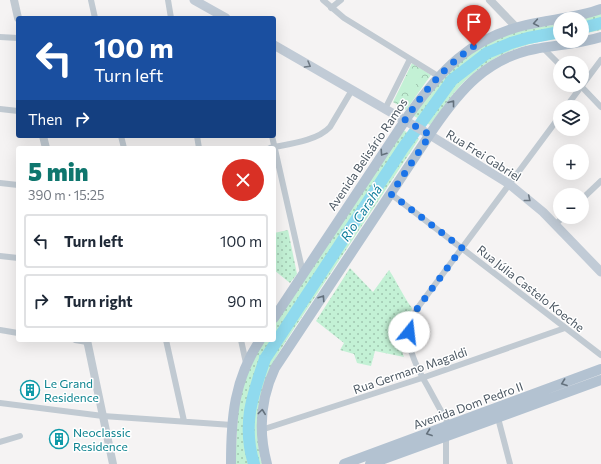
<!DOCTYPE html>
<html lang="en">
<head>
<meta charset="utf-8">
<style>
	:root { --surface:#fff; --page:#f2f2f3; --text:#1f2937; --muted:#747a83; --line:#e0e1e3; --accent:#0f766e }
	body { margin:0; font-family:Commissioner,sans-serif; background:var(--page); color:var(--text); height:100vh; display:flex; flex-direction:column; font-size:15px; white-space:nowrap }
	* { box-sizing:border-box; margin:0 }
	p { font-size:13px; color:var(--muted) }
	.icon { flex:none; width:22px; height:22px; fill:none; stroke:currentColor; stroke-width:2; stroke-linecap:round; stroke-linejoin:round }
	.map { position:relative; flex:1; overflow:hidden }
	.sheet { position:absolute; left:16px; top:146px; width:260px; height:196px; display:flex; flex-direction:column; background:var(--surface); border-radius:4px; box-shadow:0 4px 16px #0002 }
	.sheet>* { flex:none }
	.guide { position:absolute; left:16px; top:16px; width:260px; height:122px; border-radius:4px; box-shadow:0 4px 16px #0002; background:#1a4fa0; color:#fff; overflow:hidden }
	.buttons { position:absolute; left:553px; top:12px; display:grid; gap:8px }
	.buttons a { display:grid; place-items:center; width:36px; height:36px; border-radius:50%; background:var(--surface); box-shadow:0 4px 16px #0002; font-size:20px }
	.pin { position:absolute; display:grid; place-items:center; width:34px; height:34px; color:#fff; margin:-41px -17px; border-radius:50% 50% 50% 0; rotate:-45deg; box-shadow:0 0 4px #0007 }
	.pin .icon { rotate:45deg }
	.me { position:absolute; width:44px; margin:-22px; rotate:16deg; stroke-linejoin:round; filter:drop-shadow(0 0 3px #0008) }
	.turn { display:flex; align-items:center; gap:14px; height:84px; padding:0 12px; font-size:18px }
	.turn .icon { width:52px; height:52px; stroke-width:2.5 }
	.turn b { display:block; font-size:28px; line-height:34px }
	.then { display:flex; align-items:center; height:38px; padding:0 12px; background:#0003; gap:8px; font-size:15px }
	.round { display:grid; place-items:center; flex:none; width:42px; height:42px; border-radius:21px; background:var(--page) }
	.overview { display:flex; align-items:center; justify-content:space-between; height:68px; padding:0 12px }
	h1 { font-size:24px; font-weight:800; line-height:30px; color:var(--accent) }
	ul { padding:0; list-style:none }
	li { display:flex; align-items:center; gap:12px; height:54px; margin:0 8px 6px; padding:0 4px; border:2px solid var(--line); border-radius:4px }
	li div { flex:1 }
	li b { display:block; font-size:15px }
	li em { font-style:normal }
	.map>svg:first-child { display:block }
	.grass { fill:url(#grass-dots) }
	.park { fill:url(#park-crowns) }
	.garden { fill:#c3f1d5 }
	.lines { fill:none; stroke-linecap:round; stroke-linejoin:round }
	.stream { stroke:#90daee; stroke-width:2 }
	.river { stroke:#90daee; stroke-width:12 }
	.minor { stroke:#c1cad2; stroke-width:6 }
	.tertiary { stroke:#c1cad2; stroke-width:8 }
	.secondary { stroke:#c1cbd6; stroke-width:9 }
	.primary { stroke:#b3c2d1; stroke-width:10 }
	.oneway { stroke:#64717d }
	.oneway2 { stroke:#6e7984 }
	.route { stroke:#1a73e8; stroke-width:7; stroke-dasharray:0 12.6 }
	.labels { text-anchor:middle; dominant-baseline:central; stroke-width:3; stroke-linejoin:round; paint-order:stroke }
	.street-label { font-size:12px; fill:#4a5661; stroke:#fff }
	.culture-label { font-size:12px; fill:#0d838f; stroke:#fff; text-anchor:start }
	.water-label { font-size:13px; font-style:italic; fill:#0c7c9b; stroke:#fff }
</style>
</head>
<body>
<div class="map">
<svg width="601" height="464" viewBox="0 0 601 464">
	<defs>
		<pattern id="grass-dots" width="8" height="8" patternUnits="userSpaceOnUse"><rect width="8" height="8" fill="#c3f1d5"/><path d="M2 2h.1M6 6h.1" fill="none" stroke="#a0c6b0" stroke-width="1.8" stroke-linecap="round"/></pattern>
		<pattern id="park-crowns" width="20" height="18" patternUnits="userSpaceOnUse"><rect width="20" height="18" fill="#c3f1d5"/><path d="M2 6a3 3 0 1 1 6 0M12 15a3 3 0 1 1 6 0" fill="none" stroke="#a0c6b0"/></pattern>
	</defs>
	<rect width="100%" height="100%" fill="#f5f3f3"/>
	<path class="grass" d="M601 13V30L582 34V20Z
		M560 24V38C519 44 489 56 460 86 449 98 440 112 430 125L412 115 436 82 473 51 494 40 525 29Z
		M403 130 419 139 286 341C267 371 258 391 258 427 258 439 258 452 262 464H235L239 395 262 340H274V323Z
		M288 230 297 274 290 283 274 270V233Z
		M350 268 373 292 389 270C397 282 403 296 412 308L401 349 404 357 375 351 371 366 357 363 354 354 340 350 344 343 316 321Z"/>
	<path class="park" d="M412 63 431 75 406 110 393 102Z"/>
	<path class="garden" d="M411 68 422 73 412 92 402 87Z"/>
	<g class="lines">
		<path class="stream" d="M260 356 265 359"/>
		<path class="river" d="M582 28 601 23
			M254 464C242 425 252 396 265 359L403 148 452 80 487 53 511 43 528 38 560 32"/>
		<path class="minor" d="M91 0 95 18
			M168 0 171 18
			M323 0 344 18 438 76
			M331 8 341 0
			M0 37 18 38
			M543 48 560 65
			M580 85 601 107
			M566 107 601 60
			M0 109 18 111
			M385 109 410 59
			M121 136 124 148
			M197 136 199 148
			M272 136 303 273
			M270 148C289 144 317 141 330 127L352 90
			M0 183 18 185
			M391 194 601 355
			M582 199 601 181
			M556 224 563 217
			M0 256 18 258
			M0 330 18 333
			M75 340 87 342
			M166 340 184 421
			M241 340 246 363
			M0 403 103 416 232 425
			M498 418 510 464
			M449 425C442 413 435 400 428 387 412 360 400 335 419 306L560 116
			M261 430 422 378 565 328
			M446 436V464
			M0 442 20 436"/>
		<path class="tertiary" d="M14 0 18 18
			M490 0 516 27
			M43 136 46 148
			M87 340 113 464"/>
		<path class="secondary" d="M194 0 226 18
			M274 45 425 132 509 184 543 212 601 272"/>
		<path class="primary" d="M274 318 408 116C440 71 470 38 526 25 551 19 577 18 601 9
			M231 464C231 417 234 380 260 340
			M267 464C258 431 260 400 275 368L434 128C460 90 487 58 535 49 557 45 579 44 601 37
			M344 464 601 369
			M370 464 601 380"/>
	</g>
	<defs><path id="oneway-chevron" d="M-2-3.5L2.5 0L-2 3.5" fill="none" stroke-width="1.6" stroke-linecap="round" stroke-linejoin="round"/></defs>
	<g class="oneway">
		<use href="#oneway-chevron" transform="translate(536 23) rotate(170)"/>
		<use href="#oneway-chevron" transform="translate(452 103) rotate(-52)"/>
		<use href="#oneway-chevron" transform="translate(383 153) rotate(124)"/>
		<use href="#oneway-chevron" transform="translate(322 298) rotate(-56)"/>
		<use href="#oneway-chevron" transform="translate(564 383) rotate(160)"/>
		<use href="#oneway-chevron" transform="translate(262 412) rotate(-83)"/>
		<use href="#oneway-chevron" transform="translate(429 433) rotate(160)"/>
	</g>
	<g class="oneway2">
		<use href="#oneway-chevron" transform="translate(308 65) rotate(30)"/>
		<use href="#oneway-chevron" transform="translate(528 199) rotate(39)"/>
	</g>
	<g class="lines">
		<path class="route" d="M409 332 414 313 462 248 391 194 430 135 405 120C426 89 443 68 474 46"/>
	</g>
	<defs>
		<g id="building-ring" transform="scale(1)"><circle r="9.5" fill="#fff" stroke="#0f9aa8" stroke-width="1.5"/><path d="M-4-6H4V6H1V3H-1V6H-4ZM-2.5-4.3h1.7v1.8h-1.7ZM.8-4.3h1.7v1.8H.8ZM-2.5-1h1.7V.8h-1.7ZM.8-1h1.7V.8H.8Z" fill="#0f9aa8"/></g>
	</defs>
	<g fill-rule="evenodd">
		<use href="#building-ring" x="30" y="390"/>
		<use href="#building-ring" x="59" y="439"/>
	</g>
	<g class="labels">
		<g class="street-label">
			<text transform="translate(367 154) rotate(-56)">Avenida Belisário Ramos</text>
			<text transform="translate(484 155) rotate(32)">Rua Frei Gabriel</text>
			<text transform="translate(531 288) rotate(38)">Rua Júlia Castelo Koeche</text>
			<text transform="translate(410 370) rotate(-19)">Rua Germano Magaldi</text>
			<text transform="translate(468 405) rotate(-20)">Avenida Dom Pedro II</text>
		</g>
		<g class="culture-label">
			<text x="44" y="383">Le Grand<tspan x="44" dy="14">Residence</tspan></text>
			<text x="73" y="432">Neoclassic<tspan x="73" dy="14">Residence</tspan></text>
		</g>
		<g class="water-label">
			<text transform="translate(361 213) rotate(-57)">Rio Carahá</text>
		</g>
	</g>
</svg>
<div class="buttons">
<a><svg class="icon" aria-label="sound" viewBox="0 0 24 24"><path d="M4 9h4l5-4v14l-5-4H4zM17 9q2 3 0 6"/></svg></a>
<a><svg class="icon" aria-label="search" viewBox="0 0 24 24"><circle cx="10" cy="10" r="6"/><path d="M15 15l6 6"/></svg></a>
<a><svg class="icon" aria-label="layers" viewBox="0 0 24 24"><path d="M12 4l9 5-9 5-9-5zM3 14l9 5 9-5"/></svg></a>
<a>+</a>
<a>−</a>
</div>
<div class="pin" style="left:474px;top:46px;background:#d93025"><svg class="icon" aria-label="arrive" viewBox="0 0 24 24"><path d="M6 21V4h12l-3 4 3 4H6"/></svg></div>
<svg class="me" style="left:409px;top:332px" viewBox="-20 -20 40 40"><circle r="19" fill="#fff"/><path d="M0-13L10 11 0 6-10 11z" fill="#1a73e8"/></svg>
<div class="guide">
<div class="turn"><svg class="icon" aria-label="left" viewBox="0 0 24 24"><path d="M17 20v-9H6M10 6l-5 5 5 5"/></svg><div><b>100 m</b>Turn left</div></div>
<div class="then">Then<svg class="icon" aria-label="right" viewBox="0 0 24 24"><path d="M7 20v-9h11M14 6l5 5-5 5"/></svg></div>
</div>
<section class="sheet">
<div class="overview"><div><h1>5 min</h1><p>390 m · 15:25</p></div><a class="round" style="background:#d93025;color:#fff"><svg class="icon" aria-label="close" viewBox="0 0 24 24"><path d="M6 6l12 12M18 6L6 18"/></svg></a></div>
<ul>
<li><svg class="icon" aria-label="left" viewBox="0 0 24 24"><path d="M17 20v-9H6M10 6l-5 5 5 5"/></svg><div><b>Turn left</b></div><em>100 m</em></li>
<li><svg class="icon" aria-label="right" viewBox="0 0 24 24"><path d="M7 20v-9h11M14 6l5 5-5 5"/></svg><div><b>Turn right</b></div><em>90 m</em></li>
</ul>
</section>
</div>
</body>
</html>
